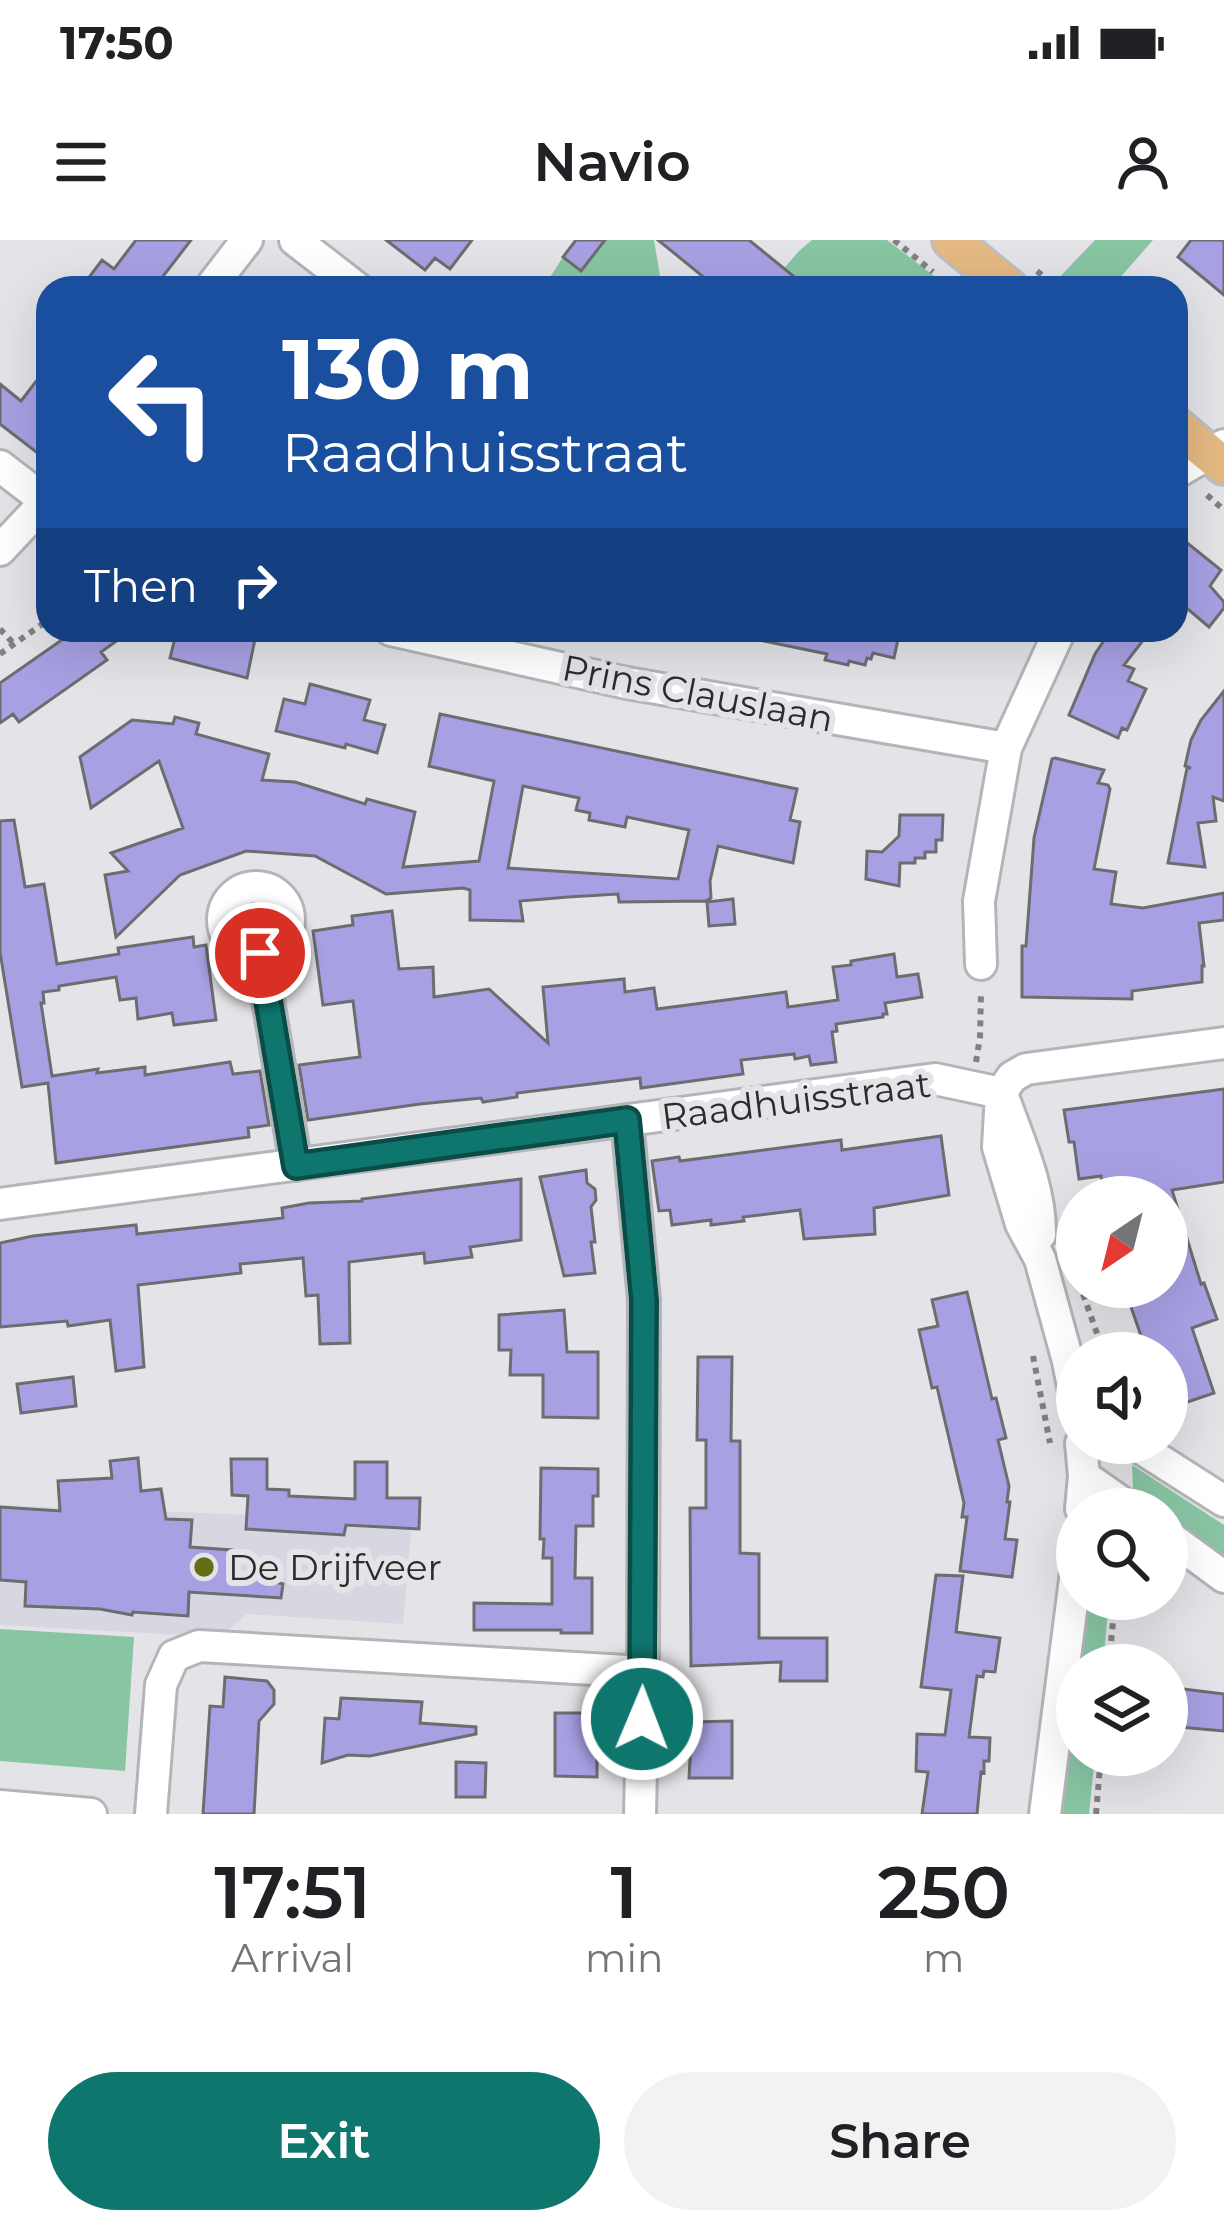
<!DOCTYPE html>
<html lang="en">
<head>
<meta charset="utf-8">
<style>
	:root { --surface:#fff; --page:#f2f2f2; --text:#202124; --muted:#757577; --accent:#0f766e }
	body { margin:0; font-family:Montserrat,sans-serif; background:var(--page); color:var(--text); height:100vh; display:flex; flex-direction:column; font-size:45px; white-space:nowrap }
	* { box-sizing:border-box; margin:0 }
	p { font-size:39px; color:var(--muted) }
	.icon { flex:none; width:66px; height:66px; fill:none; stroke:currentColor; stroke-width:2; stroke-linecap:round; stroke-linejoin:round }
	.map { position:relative; height:1574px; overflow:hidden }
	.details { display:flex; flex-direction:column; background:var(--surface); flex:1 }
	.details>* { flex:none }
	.top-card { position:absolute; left:36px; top:36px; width:1152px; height:366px; border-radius:36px; box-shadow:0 12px 48px #0002; background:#1a4fa0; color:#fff; overflow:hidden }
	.needle { width:78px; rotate:215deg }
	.tools { position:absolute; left:1056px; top:936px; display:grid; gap:24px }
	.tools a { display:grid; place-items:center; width:132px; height:132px; border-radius:50%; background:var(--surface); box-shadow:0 12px 48px #0002; font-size:60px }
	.pin { position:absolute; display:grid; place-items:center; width:102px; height:102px; color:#fff; margin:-51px; border:6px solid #fff; border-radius:50%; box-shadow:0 3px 12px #0007 }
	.me { position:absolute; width:132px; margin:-66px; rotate:1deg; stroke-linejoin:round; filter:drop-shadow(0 0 9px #0008) }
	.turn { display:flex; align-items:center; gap:42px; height:252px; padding:0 48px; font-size:54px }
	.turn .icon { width:156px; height:156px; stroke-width:2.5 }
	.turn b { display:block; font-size:84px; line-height:102px }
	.then { display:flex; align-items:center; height:114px; padding:0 48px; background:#0003; gap:24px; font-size:45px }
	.eta { display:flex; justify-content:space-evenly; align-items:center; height:204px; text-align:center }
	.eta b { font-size:72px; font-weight:600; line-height:84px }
	.cta { display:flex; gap:24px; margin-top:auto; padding:24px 48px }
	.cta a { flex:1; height:138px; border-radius:72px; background:var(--accent); color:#fff; font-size:48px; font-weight:600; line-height:138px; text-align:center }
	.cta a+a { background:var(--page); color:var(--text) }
	.status { display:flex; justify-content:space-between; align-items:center; height:84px; padding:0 60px; background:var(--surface); direction:ltr }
	.status svg { height:33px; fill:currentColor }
	header { display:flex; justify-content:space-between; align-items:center; height:156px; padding:0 48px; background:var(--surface); font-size:54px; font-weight:600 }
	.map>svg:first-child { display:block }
	.built { fill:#d7d7e2 }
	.green { fill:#88c5a3 }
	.building { fill:#a7a1e3; stroke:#6d6c70; stroke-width:3; fill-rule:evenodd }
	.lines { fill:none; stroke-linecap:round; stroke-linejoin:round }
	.minor-casing { stroke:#b5b5b9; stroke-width:36 }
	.major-casing { stroke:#bfbfc0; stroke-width:42 }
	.path { stroke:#818183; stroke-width:6; stroke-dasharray:6 6; stroke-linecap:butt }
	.minor { stroke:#fff; stroke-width:30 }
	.major { stroke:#e4b983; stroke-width:36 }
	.route-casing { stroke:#0a4d48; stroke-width:30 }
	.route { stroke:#0f766e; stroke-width:21 }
	.poi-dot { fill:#636e17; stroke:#e4e4e8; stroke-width:4.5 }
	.labels { text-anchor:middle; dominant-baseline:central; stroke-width:12; stroke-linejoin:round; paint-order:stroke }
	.street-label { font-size:36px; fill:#2b2b2c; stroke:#e4e4e8 }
	.poi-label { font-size:36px; fill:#2b2b2c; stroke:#e4e4e8; text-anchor:start }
</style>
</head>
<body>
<div class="status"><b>17:50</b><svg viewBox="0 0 49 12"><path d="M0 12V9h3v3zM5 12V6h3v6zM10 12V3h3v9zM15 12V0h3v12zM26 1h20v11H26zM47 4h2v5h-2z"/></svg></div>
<header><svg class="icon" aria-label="menu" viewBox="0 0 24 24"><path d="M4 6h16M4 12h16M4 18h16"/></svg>Navio<svg class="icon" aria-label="person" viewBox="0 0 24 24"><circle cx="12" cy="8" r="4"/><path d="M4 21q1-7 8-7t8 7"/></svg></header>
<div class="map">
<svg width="1224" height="1574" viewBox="0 0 1224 1574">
	<rect width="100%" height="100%" fill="#e4e4e8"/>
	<path class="built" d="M0 1265 412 1281 403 1384 247 1374 220 1397 0 1385Z"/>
	<path class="green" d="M574 0H654L662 48H543Z
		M812 0H887L950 48H767L799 11Z
		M1095 0H1153L1111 48H1049Z
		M1132 1225 1224 1285V1316L1167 1276V1269H1158L1133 1249Z
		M1085 1359H1109L1103 1425H1077V1515H1095L1089 1574H1057Z
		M0 1389 134 1397 125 1531 0 1521Z"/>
	<path class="building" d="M136 0H191L154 48H81L102 20 114 29Z
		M386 0H472L450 29 435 18 425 30Z
		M576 0H605L581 31 563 17Z
		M658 0H749L808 48H717Z
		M1191 0H1224V55L1178 17Z
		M48 126V221L0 184V144L21 161Z
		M1176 294 1221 330 1210 346 1224 362V368L1209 387 1176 359Z
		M76 390H132L101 412 107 420 19 482 13 474 0 483V443Z
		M177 390H220L255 399 247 438 170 418Z
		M765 390H900L894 418 873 413 871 419 867 418 865 425 849 421 848 425 825 420 827 414 764 401Z
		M1111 390H1151L1124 425 1134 429 1128 441 1146 449 1127 490 1122 488 1118 498 1069 475 1095 414Z
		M310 444 370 460 364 480 385 485 377 513 346 504 345 508 276 491 284 459 305 464Z
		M1224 451V561L1213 557 1216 581 1198 583 1205 627 1168 623 1187 528H1191L1185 526 1191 500 1201 480Z
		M440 474 797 549 790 580 800 582 793 623 718 606 710 641 711 658 706 661 619 662 618 654 568 657 520 661 523 681 470 680V650L463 648 386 654 315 616 246 611 180 635 116 697 105 635 128 631 111 613 183 588 159 521 91 568 80 517 132 480 173 484 175 477 199 483 196 494 269 514 262 540 295 542 365 564 367 559 415 572 403 627 479 621 494 541 429 526ZM523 546 579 558 576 570 590 573 589 580 625 587 627 577 689 590 678 639 508 628Z
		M1055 518 1104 530 1098 543 1108 545 1110 549 1094 629 1116 632 1111 664 1143 668 1224 653V680L1199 683 1204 726H1202V742L1132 751V759L1022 757V706H1026L1034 598 1052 519Z
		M900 575H943L942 600H936V612H925V618H915V623H900L899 646 866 639 867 611 882 612 899 596Z
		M14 580 25 647 44 644 57 724 119 714 118 708 193 697 194 707 206 705 216 780 174 785 172 773 138 779 136 758 120 760 116 737 59 746V750L43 752 44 763H41L52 836 98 829 97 833 145 827V835L230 822 233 834 260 831 269 885 248 888 249 897 56 923 48 843 22 847 0 712V581Z
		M733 659 735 684 709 686 707 662Z
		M392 671 399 729 433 727 434 757 489 749 548 803 543 747 624 739 625 752 654 748 657 769 786 752 788 767 838 760 833 727 851 725V721L894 714 897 737 918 734 922 757 885 763 887 774H883V777L836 784 837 791 832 792 836 822 811 825 809 816 795 819 794 814 741 820 743 834 641 848 640 838 517 853V857L483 862 481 858 420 864 308 880 299 825 360 817 353 761 323 765 313 691 353 685 352 676Z
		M1224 849V942L1172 950 1201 1044 1204 1043 1217 1079 1192 1088 1214 1153 1167 1169V1113H1147L1124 1047H1167V957H1148L1147 951 1107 957 1106 951H1103L1101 936 1079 939 1074 902H1069L1064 870Z
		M941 896 949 955 874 968 875 994 804 999 800 970 743 977 744 981 711 985V980L672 985 670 970 659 971 652 921 679 917 680 921 841 900 842 910Z
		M586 930 587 943 595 949 596 960 591 967 595 1002H591L595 1033 564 1036 540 937Z
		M521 939V1000L470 1007 472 1017 425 1023 424 1013 349 1022 350 1103 320 1104 318 1055 306 1056 303 1018 240 1024 241 1033 138 1045 144 1127 116 1131 110 1080 68 1086 67 1081 0 1087V1003L33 996 136 985 137 994 283 978 282 968 309 963 362 961V959Z
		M967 1052 992 1159 996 1158 1006 1198 998 1200 1009 1246 1007 1262H1010L1005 1299 1017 1300 1012 1337 960 1331 967 1277H962L964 1263 937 1147 932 1148 919 1090 938 1086 932 1060Z
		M564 1070 567 1112H598V1178L543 1177V1135H510L511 1110H499V1075Z
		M698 1117H732L731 1201H740V1313L759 1314V1398H827V1441H780L781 1422 691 1426 690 1268H706V1200H697Z
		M73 1137 76 1166 21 1173 17 1144Z
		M138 1218 141 1251 161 1249 166 1279 192 1280 190 1307 232 1310 231 1332 283 1344 281 1358 189 1352 188 1376 133 1372 132 1375 100 1369 25 1366 26 1342 0 1340V1267L60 1271 58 1241 112 1238 110 1221Z
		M231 1219H267V1249L289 1250V1256L355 1259V1222H387V1258H420L419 1289 346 1285 344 1295 246 1289 248 1256 232 1255Z
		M541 1228 598 1229V1256H593V1286H576L575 1338H592V1393H561V1390H474V1363L552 1364V1318H543L544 1299H540Z
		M936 1335 963 1336 956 1392 1000 1398 995 1432 984 1431 983 1437 977 1436 969 1497 990 1498 989 1521H984V1533L981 1532 977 1574H922L928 1532 916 1531 917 1494 945 1495 951 1450 921 1447Z
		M225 1437 267 1441 274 1450V1464L259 1481 254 1574H203L210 1466 223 1467Z
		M1167 1447 1224 1454V1491L1167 1486Z
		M341 1458 422 1462 420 1483 476 1487V1494L370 1516 348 1515 322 1523 325 1478 339 1479Z
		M555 1473H597V1537L555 1536Z
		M732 1481V1538H689L692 1482Z
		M456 1522 486 1523 485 1557H456Z"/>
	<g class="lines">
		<g class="minor-casing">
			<path id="minor" d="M295 0 357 48
				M210 48 247 0
				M0 226 48 263
				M1176 233 1224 205
				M0 310 48 259
				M391 390 627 443 1006 508
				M223 680a33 33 0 1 1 66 0a33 33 0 1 1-66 0Z
				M260 713 296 925
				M981 724 979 661 1006 508 1060 390
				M1001 853 998 907 1021 984 1040 1019 1068 1121 1077 1167
				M1001 853 1012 837 1026 829 1224 803
				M1005 862C1020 903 1041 950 1040 995
				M627 880 644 1060 643 1432 640 1574
				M0 964 935 839 1001 853
				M1081 1203 1084 1236 1081 1269
				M1133 1203 1224 1261
				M1084 1236 1131 1269
				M1167 1295 1224 1337
				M0 1566 91 1574
				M151 1574 161 1445 174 1416 199 1406 643 1432
				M1045 1574 1077 1324"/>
		</g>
		<g class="major-casing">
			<path id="major" d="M951 0 1009 48
				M1176 186 1224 226"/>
		</g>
		<path class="path" d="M894 0 933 32
			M1037 31 1057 48
			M1207 255 1224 270
			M0 389 14 404
			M0 414 48 380
			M976 822 980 797 981 752
			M1083 1054 1104 1113
			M1033 1116 1050 1203
			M1109 1425 1115 1359
			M1096 1574 1101 1515"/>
		<use href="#minor" class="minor"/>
		<use href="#major" class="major"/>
	</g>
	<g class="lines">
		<g class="route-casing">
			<path id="route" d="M260 713 296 926 627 880 644 1060 642 1479"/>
		</g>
		<use href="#route" class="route"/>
	</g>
	<circle class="poi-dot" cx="204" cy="1327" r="12"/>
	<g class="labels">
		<g class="street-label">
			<text transform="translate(698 453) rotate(11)">Prins Clauslaan</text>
			<text transform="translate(796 860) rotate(-7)">Raadhuisstraat</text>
		</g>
		<g class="poi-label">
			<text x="228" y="1327">De Drijfveer</text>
		</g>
	</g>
</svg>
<div class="tools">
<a><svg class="needle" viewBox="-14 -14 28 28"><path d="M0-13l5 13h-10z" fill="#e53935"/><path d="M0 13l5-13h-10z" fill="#757577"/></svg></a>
<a><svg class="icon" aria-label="sound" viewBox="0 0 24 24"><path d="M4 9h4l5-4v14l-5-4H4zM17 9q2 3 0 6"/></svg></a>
<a><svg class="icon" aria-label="search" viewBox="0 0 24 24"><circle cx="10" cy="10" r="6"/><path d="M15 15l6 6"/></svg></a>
<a><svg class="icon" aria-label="layers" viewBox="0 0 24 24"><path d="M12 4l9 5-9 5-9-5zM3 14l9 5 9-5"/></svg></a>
</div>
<div class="pin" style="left:260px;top:713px;background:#d93025"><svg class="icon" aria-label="arrive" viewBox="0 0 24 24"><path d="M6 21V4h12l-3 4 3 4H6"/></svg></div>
<svg class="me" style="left:642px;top:1479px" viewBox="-20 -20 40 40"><circle r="17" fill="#0f766e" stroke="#fff" stroke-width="3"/><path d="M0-11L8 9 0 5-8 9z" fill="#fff"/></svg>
<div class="top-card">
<div class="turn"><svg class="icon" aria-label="left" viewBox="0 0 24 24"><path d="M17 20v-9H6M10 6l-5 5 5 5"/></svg><div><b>130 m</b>Raadhuisstraat</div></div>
<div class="then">Then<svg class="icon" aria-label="right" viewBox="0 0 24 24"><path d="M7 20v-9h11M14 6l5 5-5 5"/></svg></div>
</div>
</div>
<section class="details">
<div class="eta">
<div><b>17:51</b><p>Arrival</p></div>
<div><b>1</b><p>min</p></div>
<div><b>250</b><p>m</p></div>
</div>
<div class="cta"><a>Exit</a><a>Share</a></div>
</section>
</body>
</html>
